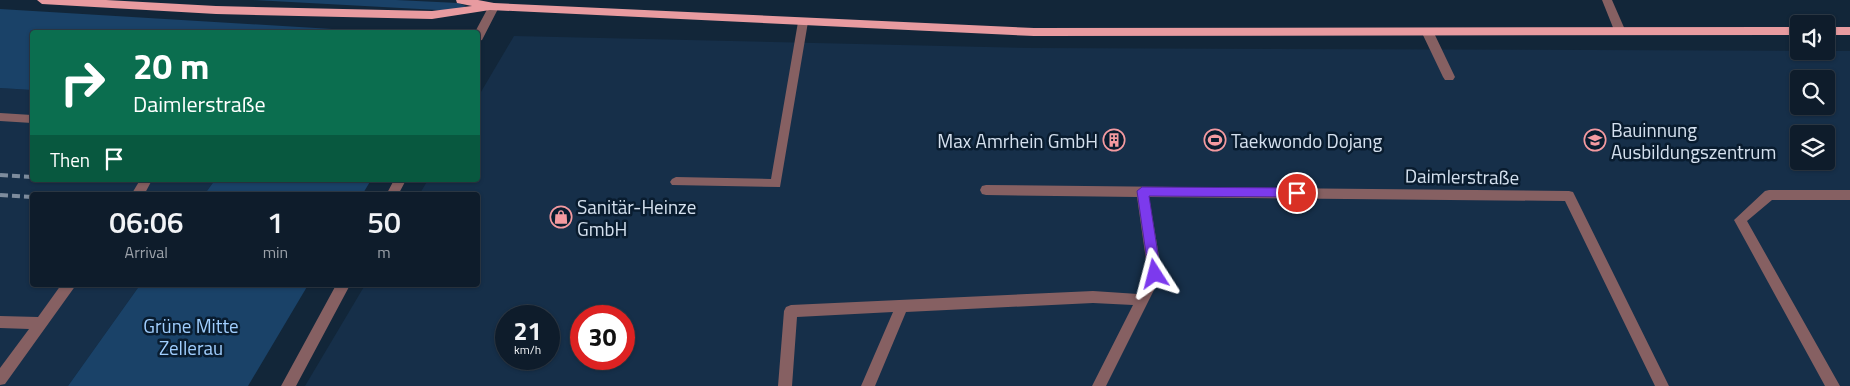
<!DOCTYPE html>
<html lang="en">
<head>
<meta charset="utf-8">
<style>
	:root { --surface:#0e1c2b; --page:#1c2937; --text:#f1f3f6; --muted:#9ba1a9; --line:#2e3a47 }
	body { margin:0; font-family:"Titillium Web",sans-serif; background:var(--page); color:var(--text); height:100vh; display:flex; flex-direction:column; font-size:19px; white-space:nowrap }
	* { box-sizing:border-box; margin:0 }
	p { font-size:16px; color:var(--muted) }
	.icon { flex:none; width:28px; height:28px; fill:none; stroke:currentColor; stroke-width:2; stroke-linecap:round; stroke-linejoin:round }
	.map { position:relative; flex:1; overflow:hidden }
	.details { position:absolute; left:30px; top:192px; width:450px; height:95px; display:flex; flex-direction:column; background:var(--surface); border-radius:5px; box-shadow:0 1px 4px #0004,0 0 0 1px var(--line) }
	.details>* { flex:none }
	.guide { position:absolute; left:30px; top:30px; width:450px; height:152px; border-radius:5px; box-shadow:0 1px 4px #0004,0 0 0 1px var(--line); background:#0b6e4f; color:#fff; overflow:hidden }
	.tools { position:absolute; left:1790px; top:15px; display:grid; gap:10px }
	.tools a { display:grid; place-items:center; width:45px; height:45px; border-radius:5px; background:var(--surface); box-shadow:0 1px 4px #0004,0 0 0 1px var(--line); font-size:25px }
	.speed { position:absolute; left:495px; top:305px; display:flex; gap:10px; font-size:25px; font-weight:700; text-align:center }
	.speed>* { display:grid; place-content:center; width:65px; height:65px; border-radius:50%; background:var(--surface); box-shadow:0 1px 4px #0004,0 0 0 1px var(--line); line-height:1 }
	.speed small { font-size:12px; font-weight:400 }
	.speed .limit { border:8px solid #d22; background:#fff; color:#111 }
	.pin { position:absolute; display:grid; place-items:center; width:42px; height:42px; color:#fff; margin:-21px; border:2px solid #fff; border-radius:50%; box-shadow:0 1px 5px #0007 }
	.me { position:absolute; width:55px; margin:-28px; rotate:351deg; stroke-linejoin:round; filter:drop-shadow(0 0 4px #0008) }
	.turn { display:flex; align-items:center; gap:18px; height:105px; padding:0 20px; font-size:22px }
	.turn .icon { width:65px; height:65px; stroke-width:2.5 }
	.turn b { display:block; font-size:35px; line-height:42px }
	.then { display:flex; align-items:center; height:48px; padding:0 20px; background:#0003; gap:10px; font-size:19px }
	.eta { display:flex; justify-content:space-evenly; align-items:center; height:85px; text-align:center }
	.eta b { font-size:30px; font-weight:600; line-height:35px }
	.map>svg:first-child { display:block }
	.built { fill:#162f49; fill-rule:evenodd }
	.green { fill:#1a4268 }
	.lines { fill:none; stroke-linecap:round; stroke-linejoin:round }
	.minor { fill:#866062; fill-rule:evenodd }
	.major { fill:#e89ba0; fill-rule:evenodd }
	.rail { stroke:#7d8c9d; stroke-width:4; stroke-dasharray:8 4; stroke-linecap:butt }
	.route { fill:#7c3aed; stroke:#51269a }
	.labels { text-anchor:middle; dominant-baseline:central; stroke-width:5; stroke-linejoin:round; paint-order:stroke }
	.poi-label { font-size:19px; fill:#d5e1ef; stroke:#091c2f; text-anchor:start }
	.street-label { font-size:19px; fill:#d5e1ef; stroke:#091c2f }
	.park-label { font-size:19px; fill:#a0cefe; stroke:#091c2f }
</style>
</head>
<body>
<div class="map">
<svg width="1850" height="386" viewBox="0 0 1850 386">
	<rect width="100%" height="100%" fill="#122639"/>
	<path class="built" d="M514 36 1030 48 1850 51V386H305L365 285H478V195H419L428 180H478V97ZM1799 79H1826V106H1799ZM1799 134H1826V161H1799ZM506 316H549V359H506ZM581 316H624V359H581Z
		M0 88 32 90V180H215L204 195H32V285H140L68 386H0Z"/>
	<path class="green" d="M253 0H396L458 3 466 6 456 11Z
		M0 9 382 32H391H32V90L0 88Z
		M215 180H371L362 195H204Z
		M140 285H308L248 386H68Z"/>
	<g class="lines">
		<path class="minor" d="M1602 0H1612L1626 32 1624 35H1616Z
			M494 3 499 7 482 40 478 41V32H475L490 4Z
			M803 18 808 22 780 187 672 185 670 182 672 179 676 177 771 179 798 22Z
			M1428 29 1434 33 1455 77 1453 80H1445L1443 77 1422 33Z
			M0 113 32 115V123L0 121Z
			M140 180H152L144 195H131Z
			M394 180H406L398 195H386Z
			M986 185 1569 191 1573 192 1575 196 1669 386H1655L1565 201 1149 197 1162 274 1106 386H1092L1133 305 1093 303 906 312 875 386H861L893 312 797 317 792 386H778L784 311 786 307 791 305 1093 291 1138 294 1148 274 1137 197 986 195 982 194 980 190 982 186Z
			M1769 190H1850V200H1772L1747 221 1840 386H1825L1734 220 1765 191Z
			M61 285H76L5 384 0 385V368L29 329 0 328V316L38 317Z
			M336 285H350L296 386H281Z"/>
		<path class="major" d="M37 0H106L216 6 432 11 472 6 457 3 456 0H478L494 3 1034 28 1799 27V35L1034 36 490 10 432 19 216 14 42 4Z
			M1826 27H1850V35H1826Z"/>
		<path class="rail" d="M0 175 32 177
			M0 195 32 197"/>
	</g>
	<path class="route" d="M1142 187 1297 188 1303 193 1297 197 1149 196 1161 274 1155 279 1149 274 1137 191Z"/>
	<defs>
		<g id="building-ring" transform="scale(1.125)"><circle r="9.5" fill="#091c2f" stroke="#f49aa0" stroke-width="1.5"/><path d="M-4-6H4V6H1V3H-1V6H-4ZM-2.5-4.3h1.7v1.8h-1.7ZM.8-4.3h1.7v1.8H.8ZM-2.5-1h1.7V.8h-1.7ZM.8-1h1.7V.8H.8Z" fill="#f49aa0"/></g>
		<g id="stadium-ring" transform="scale(1.125)"><circle r="9.5" fill="#091c2f" stroke="#f49aa0" stroke-width="1.5"/><path d="M0-5a6.5 5 0 1 0 0 10a6.5 5 0 1 0 0-10ZM-3.5-1.8h7v3.6h-7Z" fill="#f49aa0"/></g>
		<g id="school-ring" transform="scale(1.125)"><circle r="9.5" fill="#091c2f" stroke="#f49aa0" stroke-width="1.5"/><path d="M0-5L7-2L0 1L-7-2ZM-4 1L0 2.5L4 1V4Q0 6-4 4Z" fill="#f49aa0"/></g>
		<g id="shop-ring" transform="scale(1.125)"><circle r="9.5" fill="#091c2f" stroke="#f49aa0" stroke-width="1.5"/><path d="M-5-2.5h2.3a2.7 3.5 0 0 1 5.4 0H5L5.5 6h-11ZM-1.5-2.5h3a1.5 2.3 0 0 0-3 0Z" fill="#f49aa0"/></g>
	</defs>
	<g fill-rule="evenodd">
		<use href="#building-ring" x="1114" y="140"/>
		<use href="#stadium-ring" x="1215" y="140"/>
		<use href="#school-ring" x="1595" y="140"/>
		<use href="#shop-ring" x="561" y="217"/>
	</g>
	<g class="labels">
		<g class="poi-label">
			<text x="1611" y="129">Bauinnung<tspan x="1611" dy="22">Ausbildungszentrum</tspan></text>
			<text x="1098" y="140" text-anchor="end">Max Amrhein GmbH</text>
			<text x="1231" y="140">Taekwondo Dojang</text>
			<text x="577" y="206">Sanitär-Heinze<tspan x="577" dy="22">GmbH</tspan></text>
		</g>
		<g class="street-label">
			<text transform="translate(1462 176) rotate(1)">Daimlerstraße</text>
		</g>
		<g class="park-label">
			<text x="191" y="325">Grüne Mitte<tspan x="191" dy="22">Zellerau</tspan></text>
		</g>
	</g>
</svg>
<div class="tools">
<a><svg class="icon" aria-label="sound" viewBox="0 0 24 24"><path d="M4 9h4l5-4v14l-5-4H4zM17 9q2 3 0 6"/></svg></a>
<a><svg class="icon" aria-label="search" viewBox="0 0 24 24"><circle cx="10" cy="10" r="6"/><path d="M15 15l6 6"/></svg></a>
<a><svg class="icon" aria-label="layers" viewBox="0 0 24 24"><path d="M12 4l9 5-9 5-9-5zM3 14l9 5 9-5"/></svg></a>
</div>
<div class="speed"><div>21<small>km/h</small></div><div class="limit">30</div></div>
<div class="pin" style="left:1297px;top:193px;background:#d93025"><svg class="icon" aria-label="arrive" viewBox="0 0 24 24"><path d="M6 21V4h12l-3 4 3 4H6"/></svg></div>
<svg class="me" style="left:1155px;top:274px" viewBox="-20 -20 40 40"><path d="M0-17L14 15 0 8-14 15z" fill="#7c3aed" stroke="#fff" stroke-width="4"/></svg>
<div class="guide">
<div class="turn"><svg class="icon" aria-label="right" viewBox="0 0 24 24"><path d="M7 20v-9h11M14 6l5 5-5 5"/></svg><div><b>20 m</b>Daimlerstraße</div></div>
<div class="then">Then<svg class="icon" aria-label="arrive" viewBox="0 0 24 24"><path d="M6 21V4h12l-3 4 3 4H6"/></svg></div>
</div>
<section class="details">
<div class="eta">
<div><b>06:06</b><p>Arrival</p></div>
<div><b>1</b><p>min</p></div>
<div><b>50</b><p>m</p></div>
</div>
</section>
</div>
</body>
</html>
